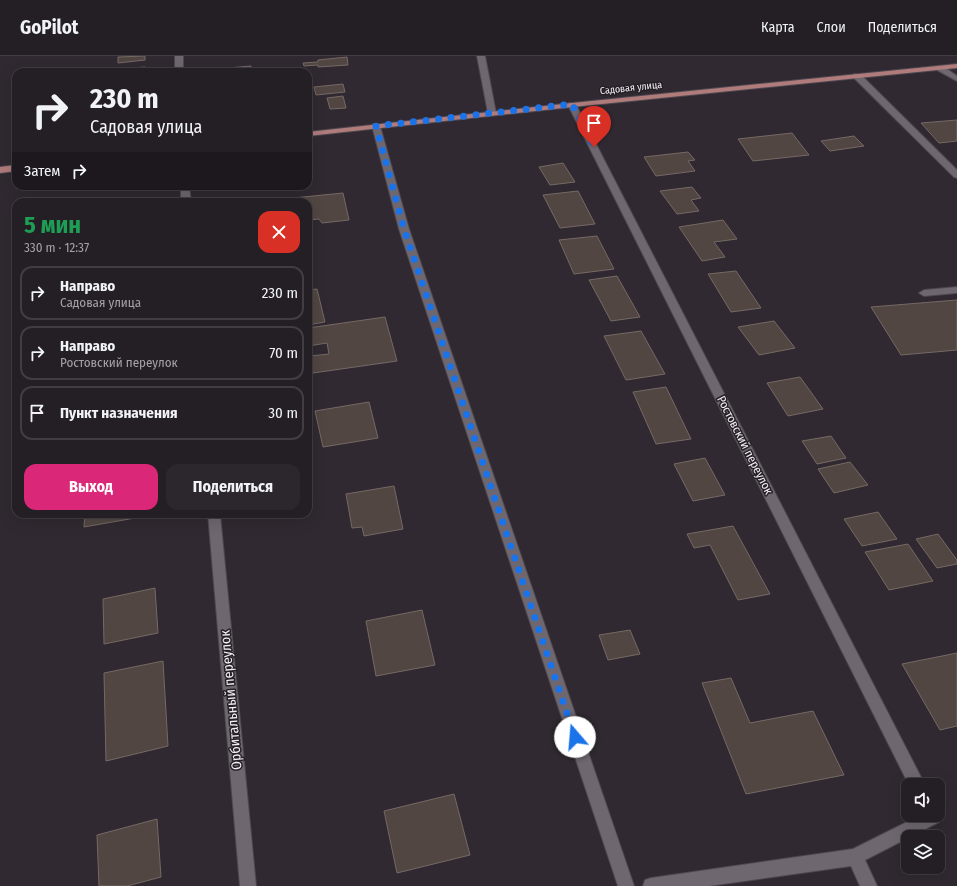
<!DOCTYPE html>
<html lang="ru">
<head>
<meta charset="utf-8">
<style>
	:root { --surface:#241f25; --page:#2c272d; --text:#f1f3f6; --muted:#a3a2a7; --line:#413d42; --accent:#db2777 }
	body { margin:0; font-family:"Fira Sans Condensed",sans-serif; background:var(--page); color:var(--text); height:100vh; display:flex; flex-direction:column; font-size:15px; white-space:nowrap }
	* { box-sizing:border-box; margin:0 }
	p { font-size:13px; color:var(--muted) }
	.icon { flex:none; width:22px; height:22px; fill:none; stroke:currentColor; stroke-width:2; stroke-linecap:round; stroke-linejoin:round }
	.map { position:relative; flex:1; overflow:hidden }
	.sheet { position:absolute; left:12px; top:142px; width:300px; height:320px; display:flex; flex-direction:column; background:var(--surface); border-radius:12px; box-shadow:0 4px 16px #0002,0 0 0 1px var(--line) }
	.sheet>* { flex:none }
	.banner { position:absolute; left:12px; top:12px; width:300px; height:122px; border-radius:12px; box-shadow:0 4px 16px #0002,0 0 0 1px var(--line); background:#241f25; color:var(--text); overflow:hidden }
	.controls { position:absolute; left:901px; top:722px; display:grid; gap:8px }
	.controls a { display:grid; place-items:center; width:44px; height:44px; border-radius:8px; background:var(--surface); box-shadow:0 4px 16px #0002,0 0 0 1px var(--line); font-size:20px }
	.pin { position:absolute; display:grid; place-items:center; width:34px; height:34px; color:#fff; margin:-41px -17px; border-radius:50% 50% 50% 0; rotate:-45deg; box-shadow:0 0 4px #0007 }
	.pin .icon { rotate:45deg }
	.me { position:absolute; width:44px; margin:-22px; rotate:342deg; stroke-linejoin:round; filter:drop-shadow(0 0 3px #0008) }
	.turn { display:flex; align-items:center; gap:14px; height:84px; padding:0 12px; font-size:18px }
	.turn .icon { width:52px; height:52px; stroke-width:2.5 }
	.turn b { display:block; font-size:28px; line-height:34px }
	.then { display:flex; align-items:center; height:38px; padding:0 12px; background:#0003; gap:8px; font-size:15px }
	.round { display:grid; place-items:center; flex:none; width:42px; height:42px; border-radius:12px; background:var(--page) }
	.overview { display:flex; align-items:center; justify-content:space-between; height:68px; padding:0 12px }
	h1 { font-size:24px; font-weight:700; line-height:30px; color:#1e9e55 }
	.button { display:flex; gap:8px; margin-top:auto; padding:8px 12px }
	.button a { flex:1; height:46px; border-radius:12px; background:var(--accent); color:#fff; font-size:16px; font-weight:700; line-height:46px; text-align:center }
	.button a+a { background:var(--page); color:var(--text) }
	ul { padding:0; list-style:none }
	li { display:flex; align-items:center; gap:12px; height:54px; margin:0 8px 6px; padding:0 4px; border:2px solid var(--line); border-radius:12px }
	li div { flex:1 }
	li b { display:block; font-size:15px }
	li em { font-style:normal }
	header { display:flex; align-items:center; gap:24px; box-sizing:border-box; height:56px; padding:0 20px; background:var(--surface); border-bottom:1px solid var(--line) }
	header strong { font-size:19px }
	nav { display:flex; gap:22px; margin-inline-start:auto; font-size:14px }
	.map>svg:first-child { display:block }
	.building { fill:#514642; stroke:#766965 }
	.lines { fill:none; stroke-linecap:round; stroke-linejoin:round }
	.minor-casing { stroke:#4d474e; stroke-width:2 }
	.major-casing { stroke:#4d474e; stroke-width:2 }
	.minor { fill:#6f6770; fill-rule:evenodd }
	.major { fill:#af7b7b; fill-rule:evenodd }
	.route { stroke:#1a73e8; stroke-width:7; stroke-dasharray:0 12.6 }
	.labels { text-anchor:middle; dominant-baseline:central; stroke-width:3; stroke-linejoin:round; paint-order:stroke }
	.far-street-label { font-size:10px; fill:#f4eff4; stroke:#262027 }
	.street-label { font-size:12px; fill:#f4eff4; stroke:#262027 }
	.near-street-label { font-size:14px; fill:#f4eff4; stroke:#262027 }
</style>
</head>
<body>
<header>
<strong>GoPilot</strong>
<nav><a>Карта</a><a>Слои</a><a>Поделиться</a></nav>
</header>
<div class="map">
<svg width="957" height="830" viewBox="0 0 957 830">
	<rect width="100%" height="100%" fill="#302931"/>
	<path class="building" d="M145 0V4L118 7V1Z
		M347 1 348 9 318 11V9L304 10 303 7 318 6V4Z
		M251 10V14L238 16H205V14Z
		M145 11V16H119V13Z
		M343 28 345 36 316 39 314 31Z
		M343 40 346 52 330 53 327 42Z
		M957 64V85L939 87 921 67Z
		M792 77 809 99 753 105 738 83Z
		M854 80 864 90 830 95 821 85Z
		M688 96 695 104 688 105 695 115 656 120 644 101Z
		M563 107 575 126 550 129 539 111Z
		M692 131 701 142 691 144 699 155 677 158 660 135Z
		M578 135 595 168 560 172 543 139Z
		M343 137 349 164 322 167 319 163 308 164V146H294L293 142Z
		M723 164 737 183 714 186 725 201 702 205 679 171Z
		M597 180 614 213 574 218 559 184Z
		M736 215 761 252 731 256 708 218Z
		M617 220 640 261 611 265 589 224Z
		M317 233 325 266 308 269V234Z
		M957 244V294L901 299 871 251Z
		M385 261 397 305 313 317 310 300 329 298 327 287 308 290V272Z
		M774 265 795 292 759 299 738 271Z
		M641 275 665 318 626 324 604 280Z
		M800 321 823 353 788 360 767 327Z
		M666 331 691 383 656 388 633 336Z
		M369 346 378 382 323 391 315 355Z
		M831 380 846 402 817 408 802 385Z
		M705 402 725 439 693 445 674 408Z
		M850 406 868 429 834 437 818 413Z
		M394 430 403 473 364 480 362 471 352 472 346 438Z
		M878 456 897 483 862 490 844 463Z
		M85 458H135V462L84 471Z
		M733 470 770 538 738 544 710 489 694 492 687 478Z
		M938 478 957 504V508L937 512 916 483Z
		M908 488 933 525 889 534 865 496Z
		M155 532 158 577 104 588 103 543Z
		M422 554 435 609 376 620 366 565Z
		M630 574 640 598 608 604 599 579Z
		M957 597V670L940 674 902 608Z
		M163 605 168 690 106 705 104 617Z
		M731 622 750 667 813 655 844 719 746 738 702 627Z
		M454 738 470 799 397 817 384 755Z
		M157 763 161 821 127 830H99L97 779Z"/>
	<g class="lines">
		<g class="minor-casing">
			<path id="minor" d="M175 0H183V16H175Z
				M477 0H485L496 57 495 59H489L488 57Z
				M937 10H943L957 20V25L937 14Z
				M854 18H860L957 114V122L954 121 854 22Z
				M569 47H572L576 49 925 729H909L568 49Z
				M373 68H376L380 70 409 173 634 830H618L399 173 372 70Z
				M181 130H189L191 146H181Z
				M957 231V237L924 240 919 237 924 234Z
				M208 458H220L256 830H240Z
				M938 754 941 761 939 766 865 804 877 830H860L851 810 709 830H643L645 824 651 822 853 793 921 759H938Z"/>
		</g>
		<g class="major-casing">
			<path id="major" d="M957 8V12L572 51 308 80V76L572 47Z
				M16 109V115L0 117V111Z"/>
		</g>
		<use href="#minor" class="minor"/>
		<use href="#major" class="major"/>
	</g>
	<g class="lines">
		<path class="route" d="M575 681 404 173 376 70 572 48 594 91"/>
	</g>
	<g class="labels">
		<g class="far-street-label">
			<text transform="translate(631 32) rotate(-6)">Садовая улица</text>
		</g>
		<g class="street-label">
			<text transform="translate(745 389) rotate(63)">Ростовский переулок</text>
		</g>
		<g class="near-street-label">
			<text transform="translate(231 644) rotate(-95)">Орбитальный переулок</text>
		</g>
	</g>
</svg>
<div class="controls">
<a><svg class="icon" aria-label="sound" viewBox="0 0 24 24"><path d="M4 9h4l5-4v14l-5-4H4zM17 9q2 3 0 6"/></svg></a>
<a><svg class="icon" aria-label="layers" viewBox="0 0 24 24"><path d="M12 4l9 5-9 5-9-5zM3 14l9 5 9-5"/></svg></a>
</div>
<div class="pin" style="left:594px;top:91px;background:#d93025"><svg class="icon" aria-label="arrive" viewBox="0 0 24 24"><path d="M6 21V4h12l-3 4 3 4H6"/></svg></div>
<svg class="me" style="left:575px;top:681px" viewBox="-20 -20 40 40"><circle r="19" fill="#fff"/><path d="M0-13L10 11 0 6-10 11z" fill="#1a73e8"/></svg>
<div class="banner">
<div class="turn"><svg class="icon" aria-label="right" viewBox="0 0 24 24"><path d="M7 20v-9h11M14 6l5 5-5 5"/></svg><div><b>230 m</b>Садовая улица</div></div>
<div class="then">Затем<svg class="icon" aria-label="right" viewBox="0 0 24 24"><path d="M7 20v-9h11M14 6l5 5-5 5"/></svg></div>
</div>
<section class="sheet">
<div class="overview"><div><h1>5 мин</h1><p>330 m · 12:37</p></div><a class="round" style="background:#d93025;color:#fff"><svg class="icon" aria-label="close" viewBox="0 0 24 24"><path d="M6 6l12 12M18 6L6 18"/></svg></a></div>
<ul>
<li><svg class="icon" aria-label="right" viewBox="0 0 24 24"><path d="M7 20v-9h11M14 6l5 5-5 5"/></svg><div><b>Направо</b><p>Садовая улица</p></div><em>230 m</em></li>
<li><svg class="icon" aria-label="right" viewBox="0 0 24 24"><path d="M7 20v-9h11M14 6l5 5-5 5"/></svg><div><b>Направо</b><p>Ростовский переулок</p></div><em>70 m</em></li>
<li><svg class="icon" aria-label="arrive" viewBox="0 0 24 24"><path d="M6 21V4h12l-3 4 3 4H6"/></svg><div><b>Пункт назначения</b></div><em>30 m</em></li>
</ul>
<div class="button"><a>Выход</a><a>Поделиться</a></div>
</section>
</div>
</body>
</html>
